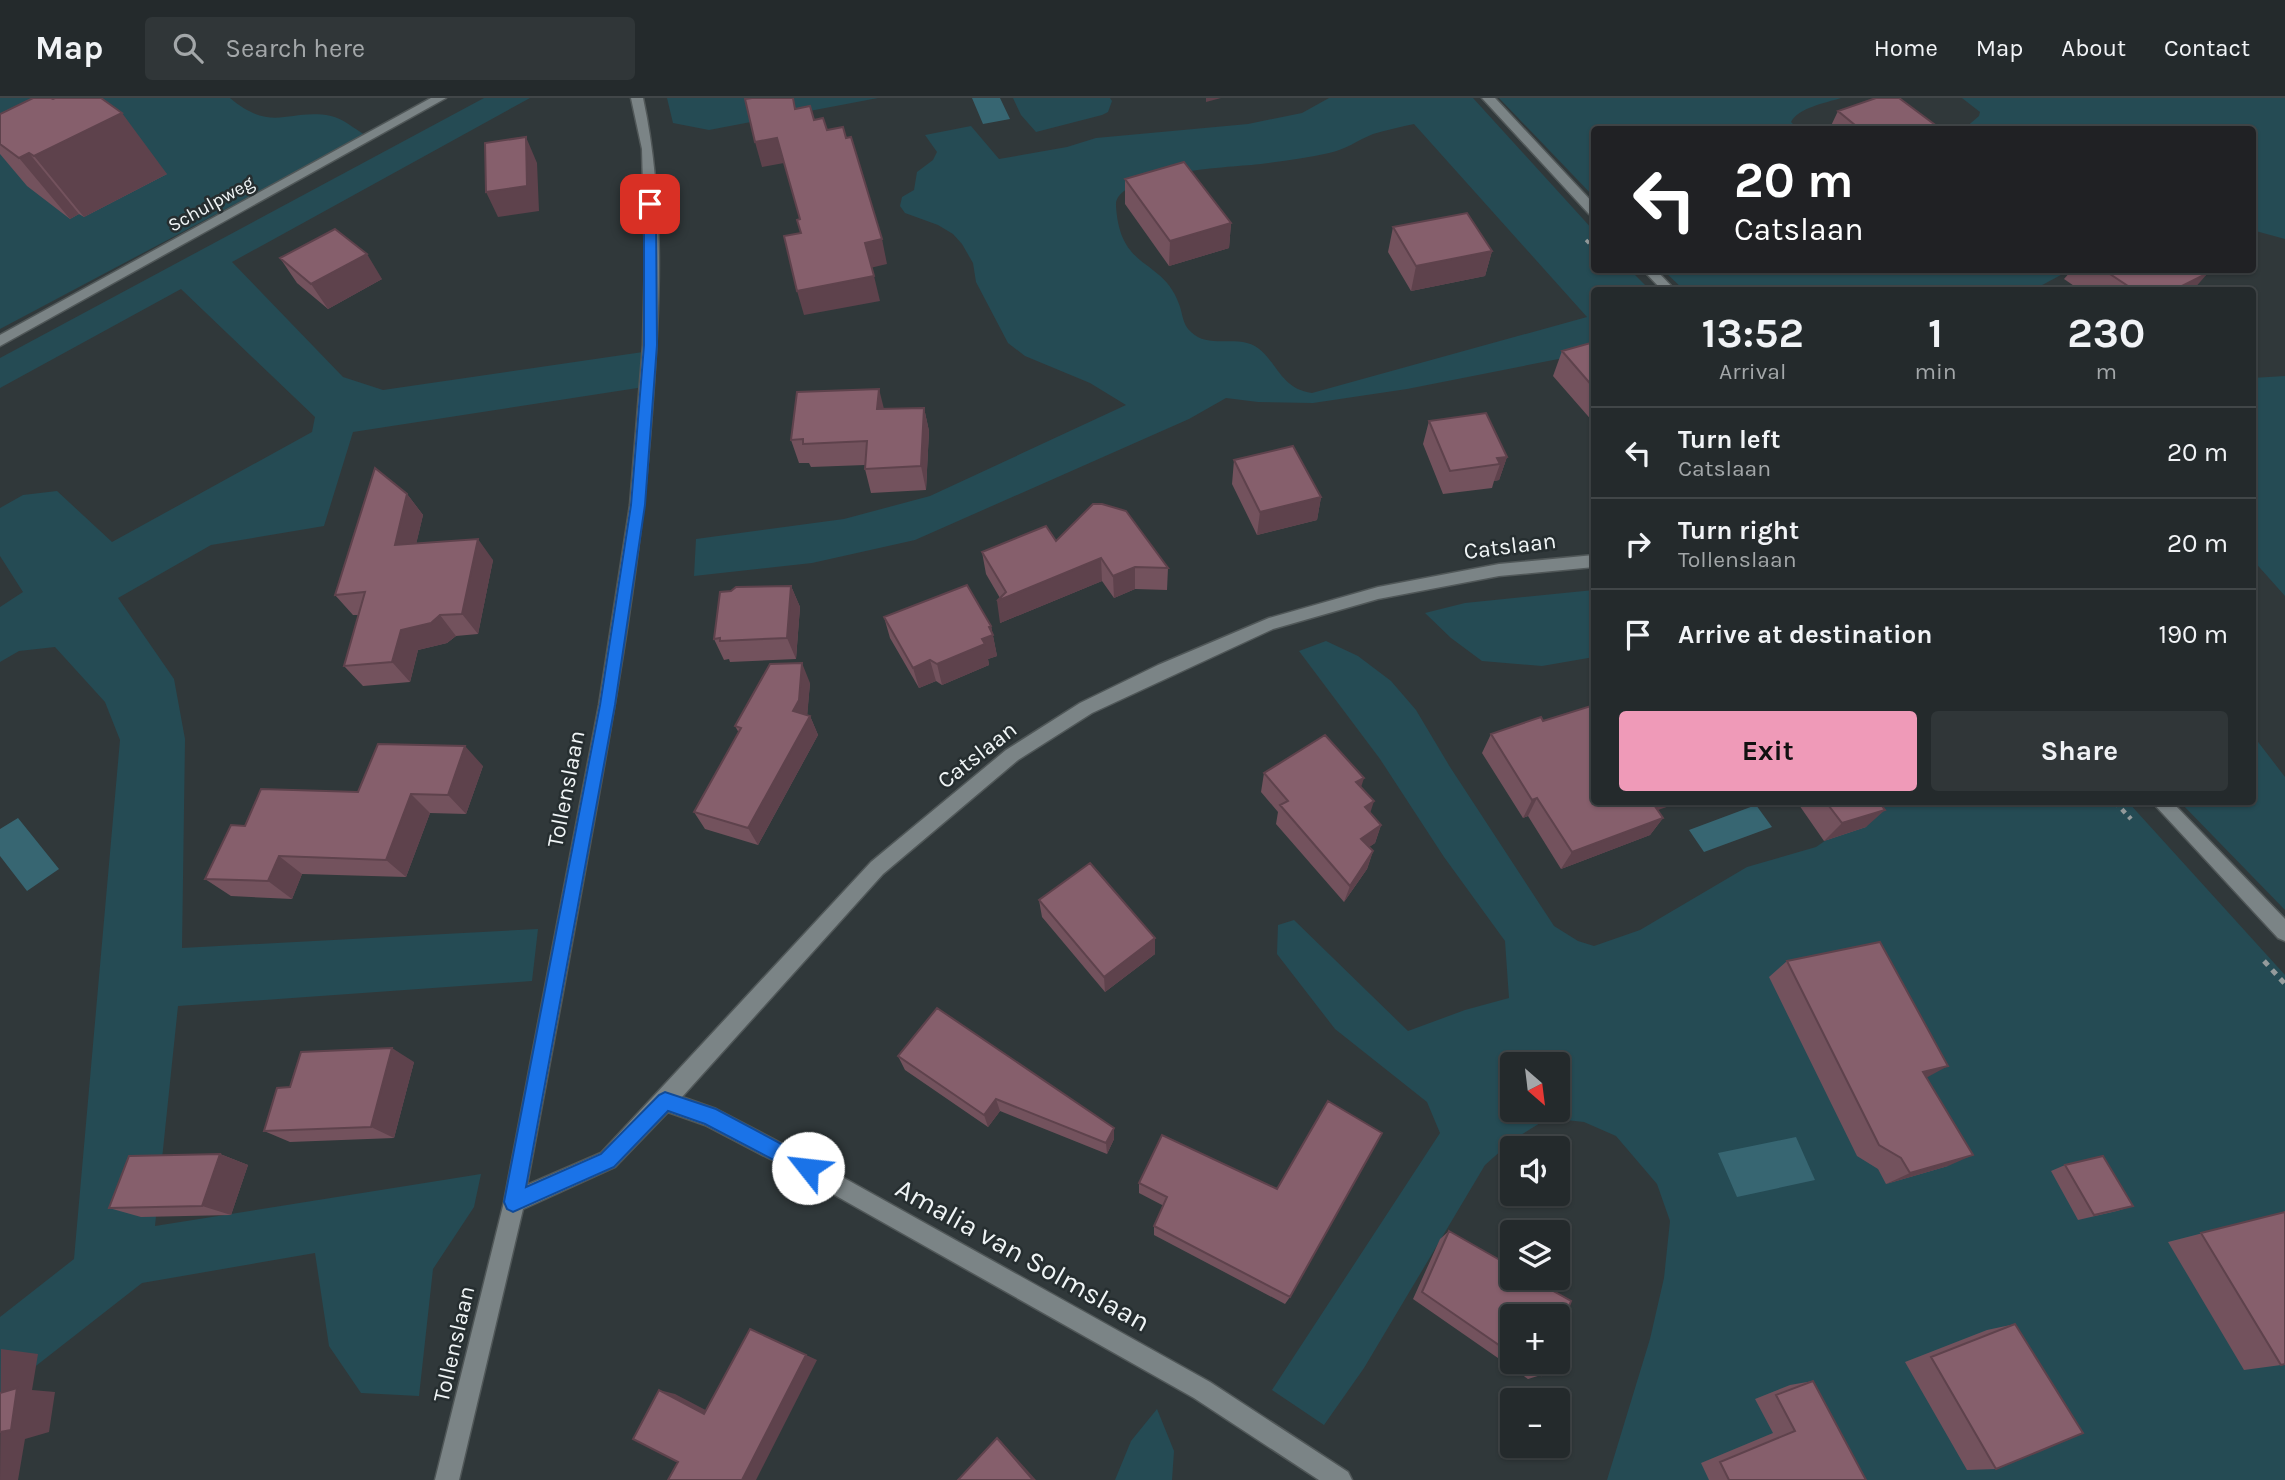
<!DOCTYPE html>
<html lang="en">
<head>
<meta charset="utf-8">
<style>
	:root { --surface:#242a2c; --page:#303638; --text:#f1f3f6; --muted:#a3a7a9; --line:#414648; --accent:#ef9ab8 }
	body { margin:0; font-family:Karla,sans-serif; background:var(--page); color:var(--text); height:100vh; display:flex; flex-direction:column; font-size:26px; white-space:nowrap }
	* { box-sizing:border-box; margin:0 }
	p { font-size:23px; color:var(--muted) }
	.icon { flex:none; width:38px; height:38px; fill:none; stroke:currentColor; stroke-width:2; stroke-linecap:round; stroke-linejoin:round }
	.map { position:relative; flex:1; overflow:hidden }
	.drawer { position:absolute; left:1591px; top:189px; width:665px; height:518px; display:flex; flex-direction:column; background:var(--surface); border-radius:7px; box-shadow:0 2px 5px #0004,0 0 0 2px var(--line) }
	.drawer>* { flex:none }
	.guide { position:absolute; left:1591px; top:28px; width:665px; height:147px; border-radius:7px; box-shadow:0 2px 5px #0004,0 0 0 2px var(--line); background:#202124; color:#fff; overflow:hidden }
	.needle { width:46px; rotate:152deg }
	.controls { position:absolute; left:1500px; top:954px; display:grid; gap:14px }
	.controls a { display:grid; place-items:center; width:70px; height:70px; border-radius:7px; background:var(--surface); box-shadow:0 2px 5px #0004,0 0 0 2px var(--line); font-size:35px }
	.pin { position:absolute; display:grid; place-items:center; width:60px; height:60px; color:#fff; margin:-30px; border-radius:14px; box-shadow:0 4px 10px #0006 }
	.me { position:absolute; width:77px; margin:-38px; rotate:299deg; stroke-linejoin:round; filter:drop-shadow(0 0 5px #0008) }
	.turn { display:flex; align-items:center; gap:24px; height:147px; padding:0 28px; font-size:32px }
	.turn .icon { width:91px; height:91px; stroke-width:2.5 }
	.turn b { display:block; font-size:49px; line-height:60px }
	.eta { display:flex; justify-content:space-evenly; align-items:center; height:119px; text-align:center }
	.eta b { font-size:42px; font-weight:700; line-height:49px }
	.cta { display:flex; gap:14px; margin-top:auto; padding:14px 28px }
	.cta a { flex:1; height:80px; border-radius:7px; background:var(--accent); color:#111; font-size:28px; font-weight:700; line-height:80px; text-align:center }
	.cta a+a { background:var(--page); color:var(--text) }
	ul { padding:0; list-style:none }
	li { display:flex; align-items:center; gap:21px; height:91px; padding:0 28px; border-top:2px solid var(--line) }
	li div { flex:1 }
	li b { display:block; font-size:26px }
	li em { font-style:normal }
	header { display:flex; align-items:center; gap:42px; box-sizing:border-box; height:98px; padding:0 35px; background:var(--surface); border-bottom:2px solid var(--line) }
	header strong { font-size:33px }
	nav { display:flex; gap:38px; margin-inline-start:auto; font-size:24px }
	.search { width:490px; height:63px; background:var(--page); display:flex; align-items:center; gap:18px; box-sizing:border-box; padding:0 24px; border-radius:7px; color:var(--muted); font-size:26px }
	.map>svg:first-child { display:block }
	.green { fill:#254b54; fill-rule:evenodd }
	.water { fill:#376672 }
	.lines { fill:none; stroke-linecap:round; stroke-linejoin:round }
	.street-casing { stroke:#505758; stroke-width:3 }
	.path-far2 { stroke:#949b9c; stroke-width:3.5; stroke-dasharray:4.5 4.5; stroke-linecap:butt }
	.path-far1 { stroke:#949b9c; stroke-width:4.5; stroke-dasharray:5 5; stroke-linecap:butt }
	.path { stroke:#949b9c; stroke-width:5; stroke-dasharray:6 6; stroke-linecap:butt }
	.street { fill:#7b8486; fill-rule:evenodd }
	.wall { fill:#73525d }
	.shaded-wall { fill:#5e424c }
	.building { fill:#865f6c; stroke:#5e424c; stroke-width:2 }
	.route { fill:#1a73e8; stroke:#114b97; stroke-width:2 }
	.labels { text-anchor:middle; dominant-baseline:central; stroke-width:5; stroke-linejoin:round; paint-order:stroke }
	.far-street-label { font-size:19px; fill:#f0f5f6; stroke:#262e30 }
	.street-label { font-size:23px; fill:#f0f5f6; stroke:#262e30 }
	.near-street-label { font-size:28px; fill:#f0f5f6; stroke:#262e30 }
</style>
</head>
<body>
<header>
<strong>Map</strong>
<div class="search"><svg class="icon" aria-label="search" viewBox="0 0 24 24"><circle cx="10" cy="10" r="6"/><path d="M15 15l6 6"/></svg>Search here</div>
<nav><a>Home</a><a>Map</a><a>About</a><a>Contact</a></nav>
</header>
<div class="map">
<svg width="2285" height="1382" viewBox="0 0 2285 1382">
	<rect width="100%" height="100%" fill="#30383a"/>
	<path class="green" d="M0 0H230C273 36 288 10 331 18 342 20 355 31 365 37L0 231Z
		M484 0H530L232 164 343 279 383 292 643 254 644 289 353 334 324 428 211 447 118 500 174 581 185 641 182 850 538 831 532 883 178 908 155 1128 481 1076 474 1109 433 1171 419 1298 361 1295 329 1248 315 1155 142 1185 0 1296V1219L74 1161 120 642 105 604 55 549 19 553 0 564V509L23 494 0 458V410L23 397 57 393 112 444 312 334 315 319 181 191 0 290V260Z
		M667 0H878L709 32 673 25Z
		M1013 0H1110L1112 3 1108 14 1102 17 1036 34 1021 17Z
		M1329 0H1473L1594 133V172H1630L1650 192H1594V254L1407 291 1313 305 1258 304 1226 300 1189 321 915 442 812 465 694 478 696 441 844 421 930 398 1126 307 1090 285 1025 258 1008 245 976 184 973 165 962 146 953 136 938 127 905 115 900 108 902 99 914 92 917 74 933 62 937 54 925 37 971 28 999 61 1067 49 1096 40 1248 26 1302 15ZM1414 26 1587 219 1312 295C1276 291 1275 252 1247 245 1229 240 1206 249 1191 234 1182 226 1183 216 1179 206 1162 159 1120 174 1116 108 1114 73 1235 69 1261 66 1284 63 1307 60 1329 55 1345 52 1358 42 1373 36 1386 32 1400 29 1414 26Z
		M1499 0H1841C1825 5 1798 10 1791 24L1798 31 1594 32V99Z
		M1962 0H2285V141L2252 132V32L1964 31 1979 18 1980 14Z
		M1663 172H2070L2033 192H1684Z
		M2285 278V498L2252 461V280Z
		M1594 492V559L1542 568 1482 563 1451 540 1425 515 1465 505Z
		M1326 543 1358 558 1391 583 1416 612 1450 669 1554 828 1578 843 1594 848 1640 832 1747 769 1816 749 1832 738 1808 704H2128L2285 877V1382H1607L1650 1241 1664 1180 1670 1123 1657 1086 1616 1038 1584 1024 1548 1020 1513 1042 1485 1067 1364 1270 1324 1327 1272 1292 1440 1035 1427 1004 1335 931 1277 856 1278 827 1294 822 1408 933 1465 912 1509 900 1505 843 1444 759 1380 661 1299 553ZM1512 966H1558V1012H1512Z
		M2252 636 2285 679V812L2180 704H2252Z
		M1157 1311 1174 1353 1172 1382H1115L1131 1343Z"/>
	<path class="water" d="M972 0H1000L1010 21 983 26Z
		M1756 707 1772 729 1704 754 1689 732Z
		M18 720 59 771 27 793 0 758V731Z
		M1796 1039 1815 1082 1737 1099 1718 1055Z"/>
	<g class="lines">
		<g class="street-casing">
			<path id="street" d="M431 0H446L0 248V237Z
				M631 0H643C665 102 660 209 652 313 642 457 617 598 591 740 570 856 549 971 527 1087L601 1055 871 764 1006 652 1080 605 1158 567 1269 520 1378 489 1499 466 1594 457V469L1499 478 1378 501 1273 531 1092 615 1018 662 883 776 682 999 716 1011 792 1051 1210 1284 1348 1374 1352 1382H1319L1194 1300 778 1065 705 1027 668 1014 615 1069 523 1111 459 1382H435L504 1104 599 607 630 407 643 247 645 160 642 51Z
				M1482 0H1495L1594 106V117L1589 116Z
				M1643 172H1656L1675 192H1662Z
				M2152 704H2172L2285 821V843L2278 840Z"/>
		</g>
		<path class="path-far2" d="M1586 142 1594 150"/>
		<path class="path-far1" d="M2115 704 2131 721"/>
		<path class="path" d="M2264 863 2285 886"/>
		<use href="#street" class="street"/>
	</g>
	<path class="wall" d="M1838 13 1942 32H1829Z
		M0 16 167 76 84 119 79 116 70 121 27 88 0 56Z
		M1125 81 1231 125 1229 150 1169 168 1125 106Z
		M1393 129 1492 153 1485 178 1411 193 1388 154Z
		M280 160 382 181 328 211 297 185Z
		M2072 172H2202L2193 192H2080L2064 181Z
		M1594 244V325L1553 278 1562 253Z
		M924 310 929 333 926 392 871 395 865 371V367L811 369 809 365H799L791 342 884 311Z
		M1429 323 1507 359 1499 382 1494 383 1492 390 1443 396 1423 346Z
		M1234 362 1321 399 1317 422 1257 437 1232 386Z
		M407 396 423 417 416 446 493 462 478 536 456 538 447 545 418 552 410 584 363 588 344 568 358 517H353L335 497Z
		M1056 443 1168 470 1167 492 1135 491 1114 500 1102 483 1000 525V500L986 476 982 454Z
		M791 488 800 509 796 561 730 564 729 561 724 562 714 541Z
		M884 519 991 528 997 558 988 561 989 567 942 587 936 583 919 590 890 540Z
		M810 585 807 617 810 618 818 637 758 747 705 731 694 714 739 635 735 628Z
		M1543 623 1663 720 1650 737 1561 771 1528 718 1523 720 1482 655 1491 636Z
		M483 668 466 716 430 715 406 779 302 776 292 801 231 798 205 781 245 728 358 694Z
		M1264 675 1361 690 1370 714 1381 727 1375 745 1369 749 1373 753 1367 771 1344 804 1276 726 1278 714 1261 694Z
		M1797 704H1879L1866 729 1824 743Z
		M1039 802 1155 840V856L1105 894 1042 819Z
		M1787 863 1927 980 1948 1068 1886 1086 1878 1071 1857 1058 1769 879Z
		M898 958 1114 1030V1041L1107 1056 1000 1013 988 1029 905 972Z
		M414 964 394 1040 290 1044 264 1033 290 989Z
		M1162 1037 1290 1199 1285 1206 1154 1137V1128L1164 1108 1139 1095V1085Z
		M220 1056 248 1067 231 1117 141 1119 109 1110Z
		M2065 1067 2133 1108 2117 1113 2078 1122 2051 1073Z
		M2285 1114 2281 1267 2244 1272 2168 1144Z
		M1449 1133 1512 1218V1264H1547L1541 1277 1528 1281 1413 1201 1440 1141Z
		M2015 1226 1996 1371 1967 1372 1905 1264 1987 1232Z
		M1813 1283 1866 1382H1709L1701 1365 1773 1335 1755 1301 1790 1287Z"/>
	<path class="shaded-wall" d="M1206 0H1221L1206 4Z
		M122 15 167 76 84 119 34 58Z
		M526 39 537 65 539 113 498 119 486 94Z
		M777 40 784 65 762 69 755 44Z
		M29 55 79 116 70 121 19 60Z
		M1231 125 1229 150 1169 168 1170 143Z
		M882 141 887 166 870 170 865 145Z
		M1492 153 1485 178 1411 193 1416 168Z
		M367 156 382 181 328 211 311 186Z
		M2208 175 2193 192H2174Z
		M874 178 880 203 804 217 797 193Z
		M879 291 885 315 877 311Z
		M924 310 929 333 926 392 921 368Z
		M1507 359 1499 382 1494 383 1500 366 1497 360Z
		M407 396 423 417 411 468 395 447Z
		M1321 399 1317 422 1257 437 1260 414Z
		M478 441 493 462 478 536 462 516Z
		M1101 460 1102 483 1000 525 997 503Z
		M1135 469V491L1114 500 1113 478Z
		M791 488 800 509 796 561 787 540Z
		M440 517 456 538 447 545 418 552 410 584 392 564 401 532Z
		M991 528 997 558 988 561 989 567 942 587 937 566 982 541 989 529Z
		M930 562 936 583 919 590 913 570Z
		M802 565 810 585 807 621 793 613Z
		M810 618 818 637 758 747 748 730Z
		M465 648 483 668 466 716 448 697Z
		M1364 680 1358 699 1356 684Z
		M411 696 430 715 406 779 386 762Z
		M1537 700 1528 718 1523 720 1532 702Z
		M1374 703 1368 722 1365 709Z
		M1649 704H1681L1638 719Z
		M1885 712 1866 729 1824 743 1842 725Z
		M1663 720 1650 737 1561 771 1572 754Z
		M1381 727 1375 745 1355 759 1361 741Z
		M1373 753 1367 771 1344 804 1350 788Z
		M279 758 302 776 292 801 268 783Z
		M1155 840V856L1105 894 1104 879Z
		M392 950 414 964 394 1040 371 1029Z
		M1948 968 1924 981 1923 974Z
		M996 1001 1000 1013 988 1029 984 1017Z
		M1114 1030V1041L1107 1056 1106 1045Z
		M220 1056 248 1067 231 1117 202 1108Z
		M1973 1057 1948 1068 1886 1086 1910 1075Z
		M750 1231 817 1262 756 1382H742Z
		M1 1251 38 1256 32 1292 55 1294 49 1334 25 1341 18 1382H0Z
		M659 1292 675 1296 719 1319 704 1316Z
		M997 1340 1001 1343 1036 1382H1033Z"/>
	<path class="building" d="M33 0H51L53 1 55 0H101L122 15 34 58 29 55 19 60 0 46V16Z
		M752 0H793L795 11 810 8 814 22 823 20 827 32 843 29 846 40 851 39 882 141 865 145 874 178 797 193 784 138 801 135 797 122 800 121 777 40 755 44 745 1Z
		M1876 0H1899L1942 32H1861L1838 13Z
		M526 39 527 88 486 94 485 45Z
		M1184 64 1231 125 1170 143 1125 81Z
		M1467 115 1492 153 1416 168 1393 129Z
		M335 131 367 156 311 186 280 160Z
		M2104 172H2202L2208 175 2174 192H2134Z
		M1594 244V290L1562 253Z
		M879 291 877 311 924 310 921 368 865 371 867 343 803 346V341L791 342 797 294Z
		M1486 315 1507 359 1497 360 1500 366 1450 373 1429 323Z
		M1293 348 1321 399 1260 414 1234 362Z
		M375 370 407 396 395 447 478 441 462 516 440 517 431 525 401 532 392 564 344 568 365 494 335 497Z
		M1093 406H1102L1126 413 1168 470 1135 469 1113 478 1101 460 997 503 1006 494 982 454 1046 428 1056 443Z
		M967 487 991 528 989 529 993 537 982 541 985 546 937 566 930 562 913 570 884 519Z
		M791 488 787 540 720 543V540L714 541 720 494 731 493 736 489Z
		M802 565 799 602 793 613 810 618 748 730 694 714 741 630 735 628 770 566Z
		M1594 607V704H1652L1663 720 1572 754 1537 700 1532 702 1491 636 1541 619 1543 623Z
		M1325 637 1364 680 1356 684 1374 703 1365 709 1381 727 1361 741 1373 753 1350 788 1280 707 1288 703 1264 675Z
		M378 646 465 648 448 697 411 696 386 762 279 758 268 783 205 781 231 727 245 728 261 691 358 694Z
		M1826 704H1879L1885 712 1842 725Z
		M1090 765 1155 840 1104 879 1039 802Z
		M1880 844 1948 968 1923 974 1973 1057 1910 1075 1901 1060 1879 1047 1787 863Z
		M937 910 1114 1030 1106 1045 996 1001 984 1017 898 958Z
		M392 950 371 1029 264 1033 277 990 290 989 301 954Z
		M1328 1003 1382 1035 1290 1199 1154 1128 1167 1099 1139 1085 1162 1037 1277 1091Z
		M220 1056 202 1108 109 1110 129 1058Z
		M2103 1058 2133 1108 2094 1117 2065 1067Z
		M2285 1114V1266L2281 1267 2201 1135Z
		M1449 1133 1512 1169V1180H1530L1571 1203 1558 1236V1218H1512V1256L1422 1194Z
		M2015 1226 2083 1335 1996 1371 1931 1259Z
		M750 1231 806 1257 742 1382H668L678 1364 633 1341 659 1292 704 1316Z
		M1522 1264H1547L1541 1277Z
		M1813 1283 1866 1382H1729L1720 1364 1795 1333 1776 1297Z
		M17 1290 11 1332 0 1334V1295Z
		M997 1340 1033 1382H958Z"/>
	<path class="route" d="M650 102 656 106 657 247 645 407 615 607 526 1089 601 1056 659 997 665 994 716 1011 815 1064 818 1070 815 1077 808 1080 705 1026 668 1013 614 1069 513 1114 507 1111 504 1104 600 607 631 407 644 247V106Z"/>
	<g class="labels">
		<g class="far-street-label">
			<text transform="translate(211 106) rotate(-29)">Schulpweg</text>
		</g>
		<g class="street-label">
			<text transform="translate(1510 448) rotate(-7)">Catslaan</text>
			<text transform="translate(977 657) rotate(-38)">Catslaan</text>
			<text transform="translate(566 691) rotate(-79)">Tollenslaan</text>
			<text transform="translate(454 1246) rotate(-77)">Tollenslaan</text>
		</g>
		<g class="near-street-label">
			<text transform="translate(1023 1157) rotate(29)">Amalia van Solmslaan</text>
		</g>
	</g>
</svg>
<div class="controls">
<a><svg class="needle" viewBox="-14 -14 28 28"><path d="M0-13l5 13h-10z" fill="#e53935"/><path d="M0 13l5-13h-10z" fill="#a3a7a9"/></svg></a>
<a><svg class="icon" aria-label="sound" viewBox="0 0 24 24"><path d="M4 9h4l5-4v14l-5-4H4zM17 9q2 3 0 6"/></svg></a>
<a><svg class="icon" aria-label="layers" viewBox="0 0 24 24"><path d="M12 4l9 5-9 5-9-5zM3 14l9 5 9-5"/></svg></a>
<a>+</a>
<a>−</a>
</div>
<div class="pin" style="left:650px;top:106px;background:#d93025"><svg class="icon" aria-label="arrive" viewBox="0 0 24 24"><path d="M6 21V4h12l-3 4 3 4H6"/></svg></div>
<svg class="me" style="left:808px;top:1070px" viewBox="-20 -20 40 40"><circle r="19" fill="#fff"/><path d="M0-13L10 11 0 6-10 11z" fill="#1a73e8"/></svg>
<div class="guide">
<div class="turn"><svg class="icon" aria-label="left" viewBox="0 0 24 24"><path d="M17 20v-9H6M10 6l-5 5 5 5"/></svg><div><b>20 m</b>Catslaan</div></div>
</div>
<section class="drawer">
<div class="eta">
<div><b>13:52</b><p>Arrival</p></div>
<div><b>1</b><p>min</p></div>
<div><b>230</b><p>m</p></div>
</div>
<ul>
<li><svg class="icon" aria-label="left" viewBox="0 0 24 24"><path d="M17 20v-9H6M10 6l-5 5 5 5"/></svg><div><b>Turn left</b><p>Catslaan</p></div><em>20 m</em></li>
<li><svg class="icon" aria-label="right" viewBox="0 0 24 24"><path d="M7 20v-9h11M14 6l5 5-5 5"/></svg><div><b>Turn right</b><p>Tollenslaan</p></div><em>20 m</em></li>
<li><svg class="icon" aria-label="arrive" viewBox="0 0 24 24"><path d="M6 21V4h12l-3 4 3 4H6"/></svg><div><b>Arrive at destination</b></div><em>190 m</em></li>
</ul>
<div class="cta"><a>Exit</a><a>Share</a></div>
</section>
</div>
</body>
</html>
